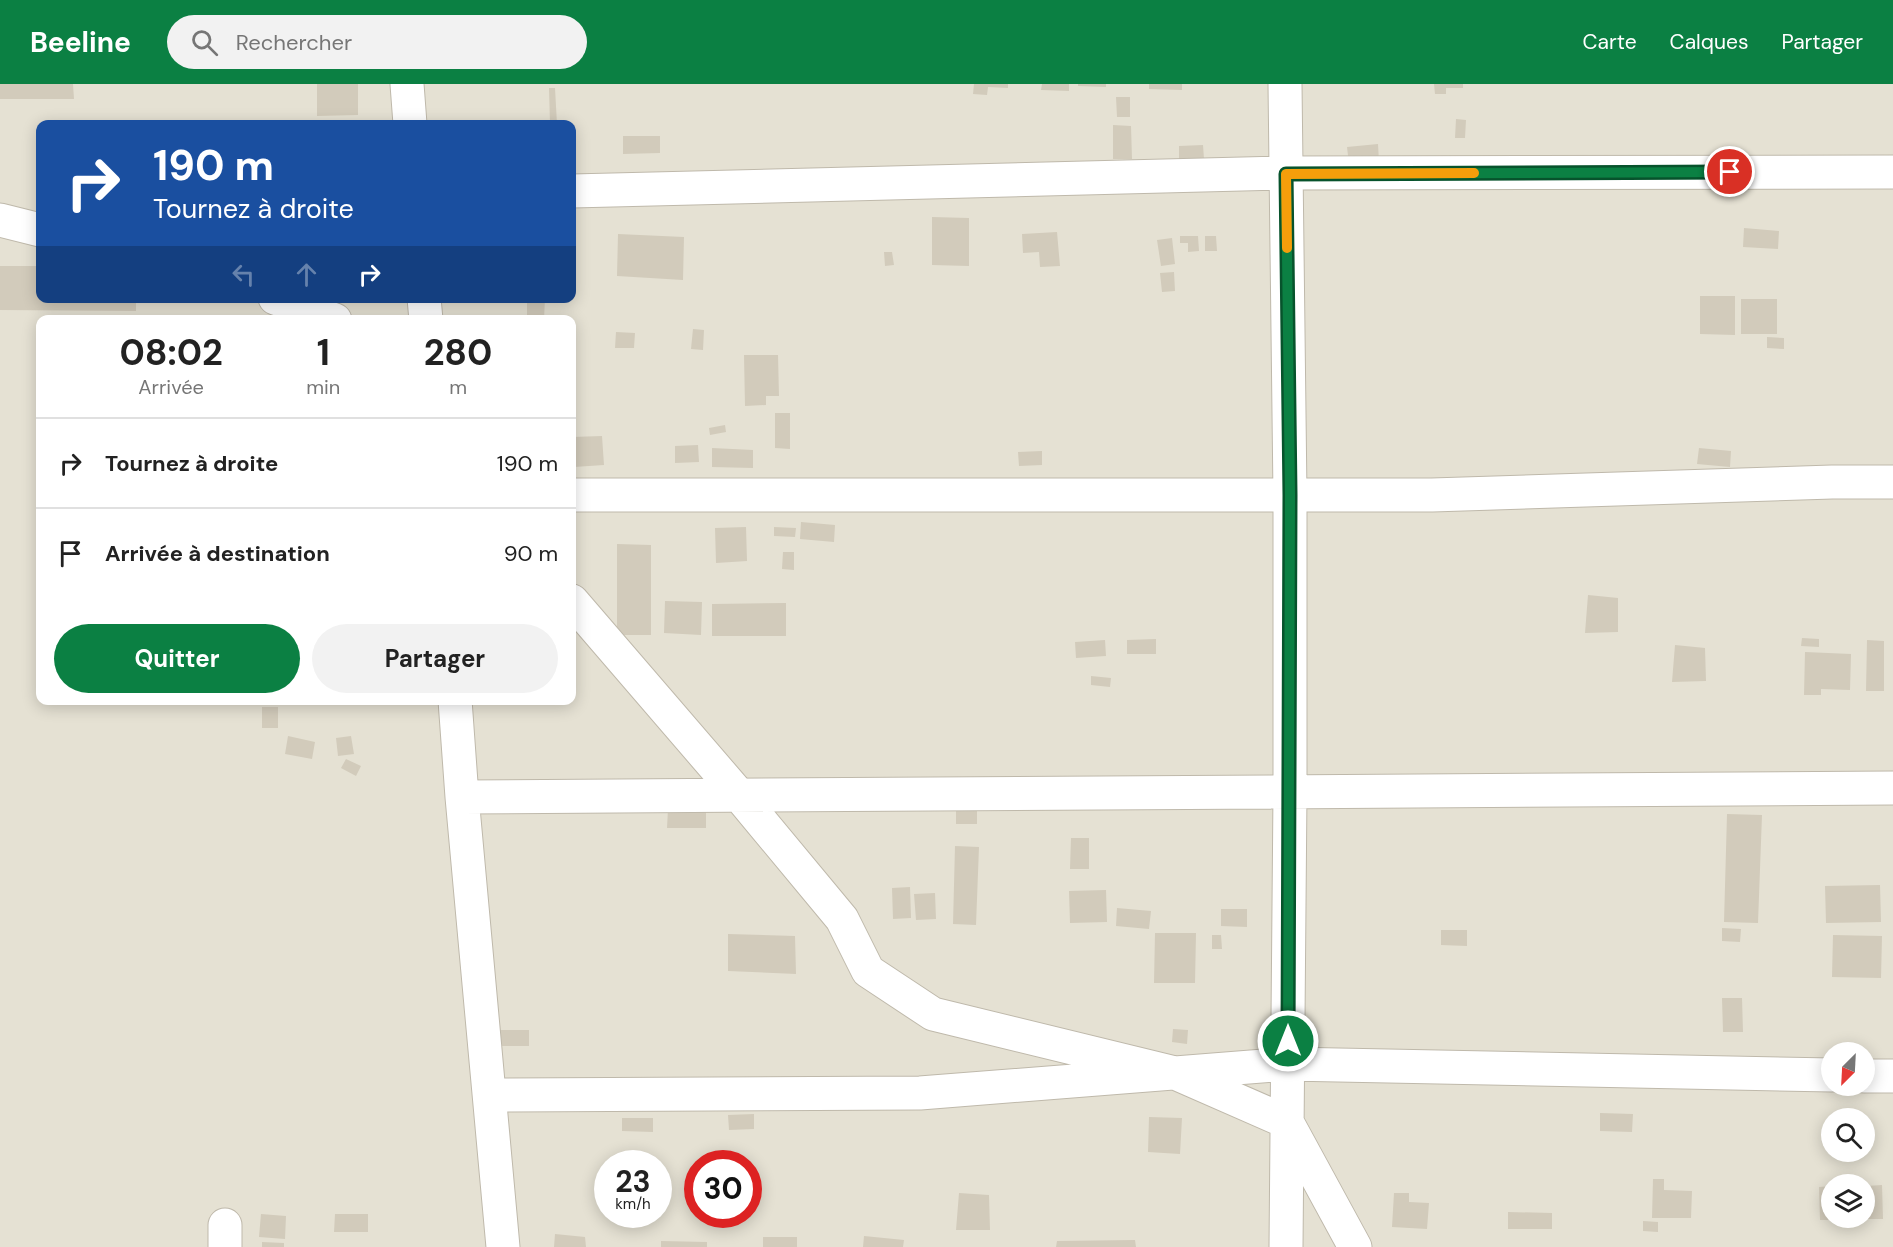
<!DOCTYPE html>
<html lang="fr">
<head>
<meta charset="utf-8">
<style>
	:root { --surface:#fff; --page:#f2f2f2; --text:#222; --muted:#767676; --line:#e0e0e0; --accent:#0b8043 }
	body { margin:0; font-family:"DM Sans",sans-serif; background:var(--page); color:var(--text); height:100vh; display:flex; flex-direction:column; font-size:22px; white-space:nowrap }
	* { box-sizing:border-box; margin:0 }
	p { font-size:20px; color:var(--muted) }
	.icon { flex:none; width:33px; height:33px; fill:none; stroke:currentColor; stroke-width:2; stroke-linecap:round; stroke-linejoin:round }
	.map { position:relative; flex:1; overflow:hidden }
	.side { position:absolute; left:36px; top:231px; width:540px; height:390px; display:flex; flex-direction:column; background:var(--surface); border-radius:12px; box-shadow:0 3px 15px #0003 }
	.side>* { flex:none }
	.guide { position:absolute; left:36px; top:36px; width:540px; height:183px; border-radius:12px; box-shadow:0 3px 15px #0003; background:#1a4fa0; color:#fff; overflow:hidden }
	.needle { width:39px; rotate:204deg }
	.controls { position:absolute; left:1821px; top:958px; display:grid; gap:12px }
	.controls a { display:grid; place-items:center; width:54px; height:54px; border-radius:50%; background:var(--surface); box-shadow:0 3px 15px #0003; font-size:30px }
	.speed { position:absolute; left:594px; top:1066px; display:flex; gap:12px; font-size:30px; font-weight:700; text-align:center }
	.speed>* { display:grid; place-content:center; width:78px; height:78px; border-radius:50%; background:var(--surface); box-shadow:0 3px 15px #0003; line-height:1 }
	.speed small { font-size:15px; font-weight:400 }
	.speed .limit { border:9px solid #d22; background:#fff; color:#111 }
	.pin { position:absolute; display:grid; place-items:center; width:51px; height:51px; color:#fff; margin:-26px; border:3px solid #fff; border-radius:50%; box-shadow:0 2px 6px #0007 }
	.me { position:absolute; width:66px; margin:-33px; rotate:0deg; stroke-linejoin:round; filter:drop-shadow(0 0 4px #0008) }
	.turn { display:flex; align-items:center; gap:21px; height:126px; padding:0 18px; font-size:27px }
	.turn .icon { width:78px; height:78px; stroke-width:2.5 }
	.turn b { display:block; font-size:42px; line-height:51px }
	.lanes { display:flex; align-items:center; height:57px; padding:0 18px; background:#0003; justify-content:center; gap:30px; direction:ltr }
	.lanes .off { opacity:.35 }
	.eta { display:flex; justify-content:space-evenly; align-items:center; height:102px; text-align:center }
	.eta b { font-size:36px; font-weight:700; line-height:42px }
	.button { display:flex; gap:12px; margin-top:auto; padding:12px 18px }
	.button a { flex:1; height:69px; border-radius:36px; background:var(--accent); color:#fff; font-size:24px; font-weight:700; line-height:69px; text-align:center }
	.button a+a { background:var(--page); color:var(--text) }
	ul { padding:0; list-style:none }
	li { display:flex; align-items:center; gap:18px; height:90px; padding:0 18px; border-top:2px solid var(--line) }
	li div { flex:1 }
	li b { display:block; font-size:22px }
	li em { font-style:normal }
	header { display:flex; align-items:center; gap:36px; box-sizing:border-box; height:84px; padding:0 30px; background:var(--accent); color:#fff }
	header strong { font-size:28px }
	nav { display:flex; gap:33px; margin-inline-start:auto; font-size:21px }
	.search { width:420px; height:54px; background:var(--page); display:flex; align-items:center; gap:15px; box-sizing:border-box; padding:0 21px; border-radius:33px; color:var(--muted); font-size:22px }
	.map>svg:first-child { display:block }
	.residential { fill:#e5e1d3; fill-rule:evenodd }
	.building { fill:#d2cbbb }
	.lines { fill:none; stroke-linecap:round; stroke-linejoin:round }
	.minor-casing { stroke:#bfb9ab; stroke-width:35 }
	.minor { stroke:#fff; stroke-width:33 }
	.route-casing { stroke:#07532c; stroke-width:15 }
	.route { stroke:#0b8043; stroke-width:10 }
	.slow { stroke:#f59e0b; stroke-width:10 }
</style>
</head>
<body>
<header>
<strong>Beeline</strong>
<div class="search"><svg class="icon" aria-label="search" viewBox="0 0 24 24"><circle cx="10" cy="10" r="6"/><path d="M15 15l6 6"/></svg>Rechercher</div>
<nav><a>Carte</a><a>Calques</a><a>Partager</a></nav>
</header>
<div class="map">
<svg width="1893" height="1163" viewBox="0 0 1893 1163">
	<rect width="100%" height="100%" fill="#f1eee5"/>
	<path class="residential" d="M0 0H1893V1163H0ZM40 40H572V214H40ZM40 236H572V616H40ZM1832 969H1864V1002H1832ZM1832 1035H1864V1068H1832ZM608 1080H658V1131H608ZM698 1080H748V1131H698ZM1832 1101H1864V1134H1832Z"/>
	<path class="building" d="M0 0H73L74 15H0Z
		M317 0H358V31L317 32Z
		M974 0H1008V4L988 3 987 11 973 10Z
		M1042 0H1069V7L1041 6Z
		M1078 0H1106V3L1078 2Z
		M1149 0H1182V6L1149 5Z
		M1434 0H1463V4H1446V10H1435Z
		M549 4H555L557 40H550Z
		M1116 13H1130V33H1117Z
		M1456 35 1466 36 1465 54H1455Z
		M1113 41 1131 42 1132 75H1113Z
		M623 52H660V69L623 70Z
		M1378 60 1379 78 1349 80 1347 63Z
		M1203 61 1204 75 1179 76V62Z
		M932 133 969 134V182L932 181Z
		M1744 144 1779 147 1778 165 1743 163Z
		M1057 148 1060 182 1040 183 1039 168 1023 169 1022 150Z
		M618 150 684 153 683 196 617 192Z
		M1180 152H1198L1199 167 1188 168V159H1180Z
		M1205 152H1216L1217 167H1205Z
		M1172 154 1175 180 1161 182 1157 156Z
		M884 168H892L894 181 885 182Z
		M0 182H40V214H136V227L0 226Z
		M1174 188 1175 207 1162 208 1160 189Z
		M1700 212H1735V251L1700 250Z
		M527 214H545L544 236H527Z
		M1741 215H1777V250H1741Z
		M693 245 704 246 703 266 691 265Z
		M616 248 635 249 634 264H615Z
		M1767 253 1784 254V265L1767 264Z
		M744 271H778L779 312H766V321L745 322Z
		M775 329H790V365L775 364Z
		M725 341 726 348 710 351 709 344Z
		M602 352 604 381 574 383 572 353Z
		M698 361 699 378 675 379V362Z
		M712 364 753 366V384L712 383Z
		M1699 364 1731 367 1730 383 1697 380Z
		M1042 367V381L1019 382 1018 368Z
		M801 438 835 441 834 458 800 455Z
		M746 443 747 477 716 479 715 444Z
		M774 443 796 444 795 453 774 452Z
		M617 460 651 461V551H617Z
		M783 468H794V486L782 485Z
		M1588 511 1618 514V548L1585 549Z
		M665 517 702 518 701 551 664 549Z
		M786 519V552H712V520Z
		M1802 554 1819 555V563L1801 562Z
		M1156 555V570H1127V556Z
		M1105 556 1106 572 1076 574 1075 558Z
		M1867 556 1884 557V607H1866Z
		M1675 561 1705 564 1706 597 1672 598Z
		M1805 568 1851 570 1850 606 1821 605V611H1804Z
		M1091 592 1111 594 1110 603 1091 601Z
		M262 623H278V644H262Z
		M288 652 315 658 312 675 285 670Z
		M351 652 354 670 338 672 336 654Z
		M346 675 361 682 356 692 341 684Z
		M668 725 706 726V744H667Z
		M977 725V740H956V726Z
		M1727 730 1762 731 1758 839 1724 838Z
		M1071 754H1089V785H1070Z
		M955 762 979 763 976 841 953 840Z
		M1880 801 1881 838 1826 839 1825 802Z
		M910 803 911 834 893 835 892 804Z
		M1106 806 1107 838 1070 839 1069 807Z
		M935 809 936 835 916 836 914 810Z
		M1117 824 1151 827 1149 845 1116 842Z
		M1221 825H1247V843L1221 842Z
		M1722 844 1741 845 1740 858 1722 857Z
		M1441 846H1467V862L1441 861Z
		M1155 849H1196L1195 899H1154Z
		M728 850 795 852 796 890 728 887Z
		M1212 851H1221L1222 865H1212Z
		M1833 851 1882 852 1881 894 1832 893Z
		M1722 914H1742L1743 948H1723Z
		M1173 945 1188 946 1187 960 1172 958Z
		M493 946H529V962H493Z
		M1600 1029 1633 1030 1632 1048 1600 1047Z
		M754 1030V1045L729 1046 728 1031Z
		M1149 1033 1182 1034 1180 1070 1148 1068Z
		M622 1034H653V1048L622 1047Z
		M1653 1095H1664V1106L1692 1107 1691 1134H1652Z
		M1882 1101 1883 1135H1864L1866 1102Z
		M1832 1102V1136H1820L1819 1103Z
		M959 1109 989 1111 990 1146H956Z
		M1394 1109H1409V1118L1429 1119 1427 1145 1392 1143Z
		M1508 1128 1552 1129V1145H1508Z
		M261 1130 286 1132 285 1155 259 1153Z
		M335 1130H368V1148H334Z
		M1643 1137 1658 1138V1148L1643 1147Z
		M555 1150 585 1153 586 1163H554Z
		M864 1152 904 1156 903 1163H863Z
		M763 1153H797V1163H763Z
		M1135 1156 1136 1163H1056L1057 1157Z
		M661 1157 707 1158V1163H661Z
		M262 1158 284 1159V1163H262Z"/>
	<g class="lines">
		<g class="minor-casing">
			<path id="minor" d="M407 0 410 40
				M1285 0 1290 411V708L1286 1163
				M572 107 1286 89 1893 88
				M0 136 40 146
				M275 214 335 236
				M424 214 426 236
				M572 411H1432L1832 398H1893
				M572 517 739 711 842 835 868 887 933 930 1175 989 1287 1038 1355 1163
				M455 616 462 713 503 1163
				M462 713 1893 704
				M1864 992H1893
				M490 1011 920 1009 1288 980 1832 991
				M225 1163V1141"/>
		</g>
		<use href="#minor" class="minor"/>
	</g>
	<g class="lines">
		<g class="route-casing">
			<path id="route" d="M1288 957 1290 411 1286 90 1730 88"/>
		</g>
		<use href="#route" class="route"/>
		<path class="slow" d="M1287 164 1286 90 1474 89"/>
	</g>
</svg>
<div class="controls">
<a><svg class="needle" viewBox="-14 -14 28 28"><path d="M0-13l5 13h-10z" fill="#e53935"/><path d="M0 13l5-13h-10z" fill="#767676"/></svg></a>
<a><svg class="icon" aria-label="search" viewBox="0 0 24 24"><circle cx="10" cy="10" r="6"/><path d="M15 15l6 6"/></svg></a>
<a><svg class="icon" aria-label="layers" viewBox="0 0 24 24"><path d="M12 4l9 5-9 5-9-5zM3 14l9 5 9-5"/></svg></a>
</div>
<div class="speed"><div>23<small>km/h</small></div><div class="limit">30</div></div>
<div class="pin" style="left:1730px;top:88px;background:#d93025"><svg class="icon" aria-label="arrive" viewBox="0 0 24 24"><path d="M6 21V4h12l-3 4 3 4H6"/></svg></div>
<svg class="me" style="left:1288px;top:957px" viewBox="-20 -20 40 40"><circle r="17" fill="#0b8043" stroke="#fff" stroke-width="3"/><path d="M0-11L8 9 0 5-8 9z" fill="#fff"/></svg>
<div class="guide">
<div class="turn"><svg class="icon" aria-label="right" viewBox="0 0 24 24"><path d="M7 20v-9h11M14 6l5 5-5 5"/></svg><div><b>190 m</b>Tournez à droite</div></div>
<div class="lanes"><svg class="icon off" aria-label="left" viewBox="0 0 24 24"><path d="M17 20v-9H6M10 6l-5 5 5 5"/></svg><svg class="icon off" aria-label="ahead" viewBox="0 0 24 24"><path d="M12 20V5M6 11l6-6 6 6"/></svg><svg class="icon" aria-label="right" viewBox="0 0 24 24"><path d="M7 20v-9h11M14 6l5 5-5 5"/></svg></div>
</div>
<section class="side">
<div class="eta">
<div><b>08:02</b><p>Arrivée</p></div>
<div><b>1</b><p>min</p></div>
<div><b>280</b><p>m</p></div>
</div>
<ul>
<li><svg class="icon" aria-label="right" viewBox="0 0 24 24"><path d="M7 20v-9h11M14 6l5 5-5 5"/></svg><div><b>Tournez à droite</b></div><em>190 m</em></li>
<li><svg class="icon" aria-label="arrive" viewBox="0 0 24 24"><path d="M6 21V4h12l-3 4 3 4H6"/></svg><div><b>Arrivée à destination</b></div><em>90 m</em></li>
</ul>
<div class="button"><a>Quitter</a><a>Partager</a></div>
</section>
</div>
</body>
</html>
